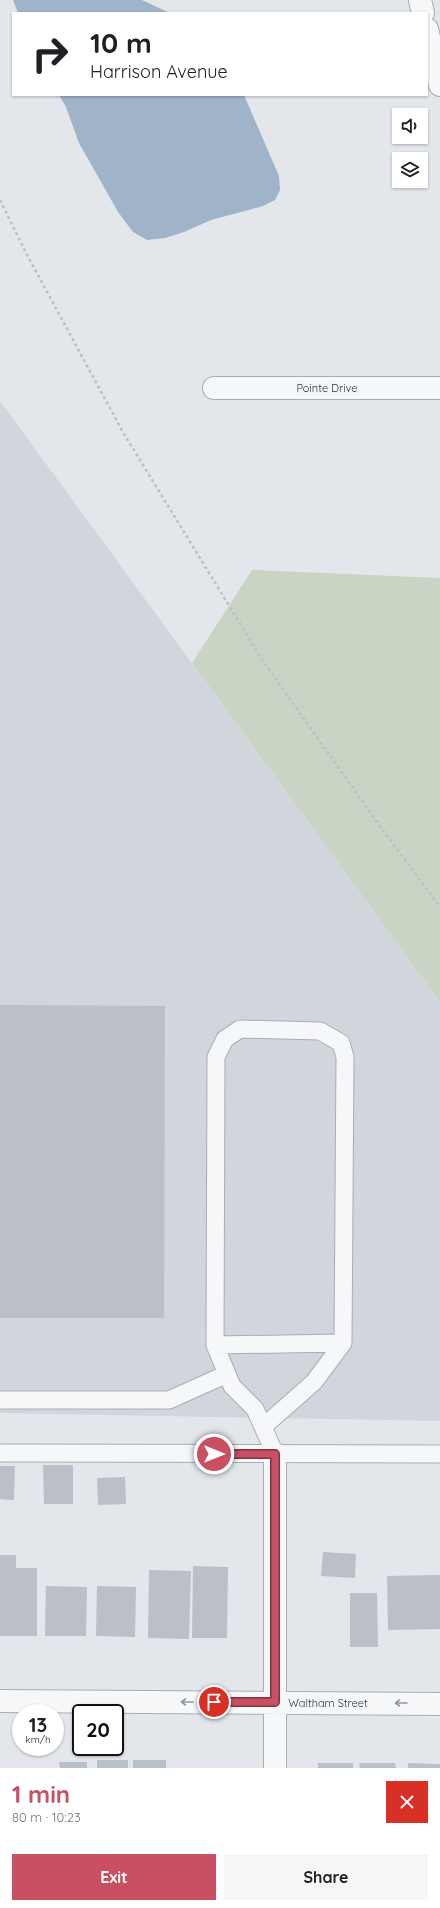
<!DOCTYPE html>
<html lang="en">
<head>
<meta charset="utf-8">
<style>
	:root { --surface:#fff; --page:#f6f6f6; --text:#202124; --muted:#757577; --accent:#c85062 }
	body { margin:0; font-family:Quicksand,sans-serif; background:var(--page); color:var(--text); height:100vh; display:flex; flex-direction:column; font-size:15px; white-space:nowrap }
	* { box-sizing:border-box; margin:0 }
	p { font-size:13px; color:var(--muted) }
	.icon { flex:none; width:22px; height:22px; fill:none; stroke:currentColor; stroke-width:2; stroke-linecap:round; stroke-linejoin:round }
	.map { position:relative; height:1768px; overflow:hidden }
	.details { display:flex; flex-direction:column; background:var(--surface); flex:1 }
	.details>* { flex:none }
	.top-card { position:absolute; left:12px; top:12px; width:416px; height:84px; border-radius:0px; box-shadow:0 1px 3px #0004; background:#fff; color:var(--text); overflow:hidden }
	.tools { position:absolute; left:392px; top:108px; display:grid; gap:8px }
	.tools a { display:grid; place-items:center; width:36px; height:36px; border-radius:0px; background:var(--surface); box-shadow:0 1px 3px #0004; font-size:20px }
	.speed { position:absolute; left:12px; top:1704px; display:flex; gap:8px; font-size:20px; font-weight:700; text-align:center }
	.speed>* { display:grid; place-content:center; width:52px; height:52px; border-radius:50%; background:var(--surface); box-shadow:0 1px 3px #0004; line-height:1 }
	.speed small { font-size:10px; font-weight:400 }
	.speed .limit { border:2px solid #111; border-radius:6px; background:#fff; color:#111 }
	.pin { position:absolute; display:grid; place-items:center; width:34px; height:34px; color:#fff; margin:-17px; border:2px solid #fff; border-radius:50%; box-shadow:0 1px 4px #0007 }
	.me { position:absolute; width:44px; margin:-22px; rotate:90deg; stroke-linejoin:round; filter:drop-shadow(0 0 3px #0008) }
	.turn { display:flex; align-items:center; gap:14px; height:84px; padding:0 12px; font-size:18px }
	.turn .icon { width:52px; height:52px; stroke-width:2.5 }
	.turn b { display:block; font-size:28px; line-height:34px }
	.round { display:grid; place-items:center; flex:none; width:42px; height:42px; border-radius:0px; background:var(--page) }
	.summary { display:flex; align-items:center; justify-content:space-between; height:68px; padding:0 12px }
	h1 { font-size:24px; font-weight:700; line-height:30px; color:var(--accent) }
	.action { display:flex; gap:8px; margin-top:auto; padding:8px 12px }
	.action a { flex:1; height:46px; border-radius:0px; background:var(--accent); color:#fff; font-size:16px; font-weight:700; line-height:46px; text-align:center }
	.action a+a { background:var(--page); color:var(--text) }
	.map>svg:first-child { display:block }
	.built { fill:#d1d5dc }
	.green { fill:#c9d4c5 }
	.water { fill:#a0b4c9 }
	.building { fill:#bbbfc7 }
	.lines { fill:none; stroke-linecap:round; stroke-linejoin:round }
	.service-casing { stroke:#a8adb5; stroke-width:19 }
	.minor-casing { stroke:#a8adb5; stroke-width:24 }
	.path { stroke:#bdc0c6; stroke-width:2.5; stroke-dasharray:3 3; stroke-linecap:butt }
	.service { stroke:#f6f7f9; stroke-width:17 }
	.minor { stroke:#f6f7f9; stroke-width:22 }
	.oneway { stroke:#91969e }
	.route-casing { stroke:#823440; stroke-width:10 }
	.route { stroke:#c85062; stroke-width:7 }
	.labels { text-anchor:middle; dominant-baseline:central; stroke-width:3.5; stroke-linejoin:round; paint-order:stroke }
	.street-label { font-size:11px; fill:#2c3442; stroke:#f3f5f8 }
</style>
</head>
<body>
<div class="map">
<svg width="440" height="1768" viewBox="0 0 440 1768">
	<rect width="100%" height="100%" fill="#e3e6eb"/>
	<path class="built" d="M0 401 440 1002V1421L0 1413Z"/>
	<path class="green" d="M252 570 440 578V1002L192 663Z"/>
	<path class="water" d="M13 0H142L170 13H18Z
		M59 95H244L279 176 280 190 275 200 263 206 211 220 184 232 165 238 147 240 133 232 118 212 79 143 66 107Z"/>
	<path class="building" d="M0 1005 165 1006 164 1318H0Z
		M43 1465H73V1504H44Z
		M0 1466H15L14 1500 0 1499Z
		M125 1477 126 1504 98 1505 97 1478Z
		M323 1552 356 1554 355 1578 321 1576Z
		M0 1555H16V1568H37V1636H0Z
		M193 1566 228 1567 227 1638H192Z
		M149 1570 191 1571 189 1639 148 1638Z
		M440 1575V1629L388 1630 387 1576Z
		M46 1586 87 1587 86 1636H45Z
		M97 1586 136 1587 135 1637 96 1636Z
		M350 1593H377L378 1647H350Z
		M97 1760H128V1768H97Z
		M133 1760H166V1768H133Z
		M59 1762H87V1768H60Z
		M318 1763H353V1768H318Z
		M359 1763H395L396 1768H360Z
		M408 1763 440 1764V1768H408Z"/>
	<g class="lines">
		<g class="service-casing">
			<path id="service" d="M215 1345 343 1343
				M0 1400H169L227 1374
				M263 1427 314 1382 343 1343 345 1057 341 1043 320 1031 240 1029 225 1039 216 1057 215 1345 232 1386 255 1409 275 1454
				M0 1453 440 1454"/>
		</g>
		<g class="minor-casing">
			<path id="minor" d="M420 0 423 13
				M427 29 440 85
				M214 388H440
				M0 1701 440 1704
				M275 1768V1454"/>
		</g>
		<path class="path" d="M0 200 26 253 124 434 263 661 382 829 440 907"/>
		<use href="#service" class="service"/>
		<use href="#minor" class="minor"/>
	</g>
	<defs><path id="oneway-shaft" d="M-6 0H5M1.5-3L5.5 0L1.5 3" fill="none" stroke-width="1.6" stroke-linecap="round" stroke-linejoin="round"/></defs>
	<g class="oneway">
		<use href="#oneway-shaft" transform="translate(187 1702) rotate(-180)"/>
		<use href="#oneway-shaft" transform="translate(401 1703) rotate(-180)"/>
	</g>
	<g class="lines">
		<g class="route-casing">
			<path id="route" d="M214 1702H275V1454H214"/>
		</g>
		<use href="#route" class="route"/>
	</g>
	<g class="labels">
		<g class="street-label">
			<text x="327" y="388">Pointe Drive</text>
			<text x="328" y="1703">Waltham Street</text>
		</g>
	</g>
</svg>
<div class="tools">
<a><svg class="icon" aria-label="sound" viewBox="0 0 24 24"><path d="M4 9h4l5-4v14l-5-4H4zM17 9q2 3 0 6"/></svg></a>
<a><svg class="icon" aria-label="layers" viewBox="0 0 24 24"><path d="M12 4l9 5-9 5-9-5zM3 14l9 5 9-5"/></svg></a>
</div>
<div class="speed"><div>13<small>km/h</small></div><div class="limit">20</div></div>
<div class="pin" style="left:214px;top:1702px;background:#d93025"><svg class="icon" aria-label="arrive" viewBox="0 0 24 24"><path d="M6 21V4h12l-3 4 3 4H6"/></svg></div>
<svg class="me" style="left:214px;top:1454px" viewBox="-20 -20 40 40"><circle r="17" fill="#c85062" stroke="#fff" stroke-width="3"/><path d="M0-11L8 9 0 5-8 9z" fill="#fff"/></svg>
<div class="top-card">
<div class="turn"><svg class="icon" aria-label="right" viewBox="0 0 24 24"><path d="M7 20v-9h11M14 6l5 5-5 5"/></svg><div><b>10 m</b>Harrison Avenue</div></div>
</div>
</div>
<section class="details">
<div class="summary"><div><h1>1 min</h1><p>80 m · 10:23</p></div><a class="round" style="background:#d93025;color:#fff"><svg class="icon" aria-label="close" viewBox="0 0 24 24"><path d="M6 6l12 12M18 6L6 18"/></svg></a></div>
<div class="action"><a>Exit</a><a>Share</a></div>
</section>
</body>
</html>
